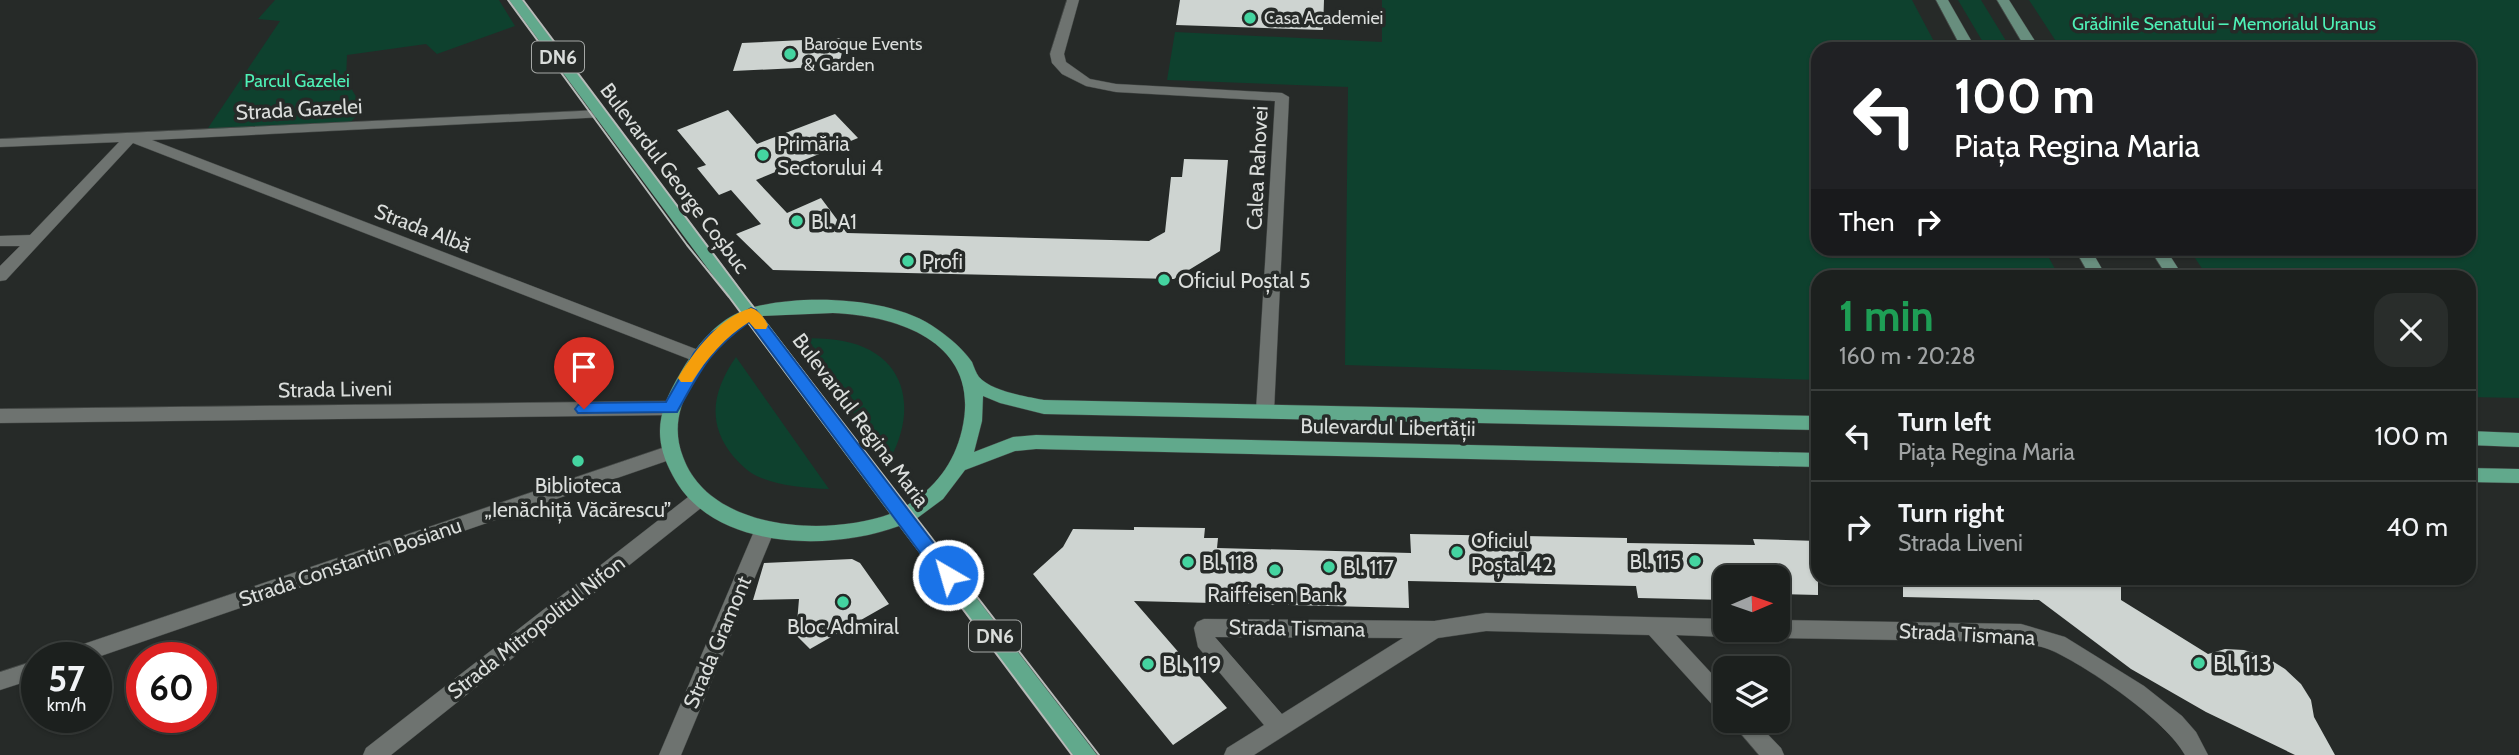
<!DOCTYPE html>
<html lang="en">
<head>
<meta charset="utf-8">
<style>
	:root { --surface:#1c201e; --page:#292d2b; --text:#f1f3f6; --muted:#a0a3a4; --line:#3a3e3c }
	body { margin:0; font-family:Cabin,sans-serif; background:var(--page); color:var(--text); height:100vh; display:flex; flex-direction:column; font-size:26px; white-space:nowrap }
	* { box-sizing:border-box; margin:0 }
	p { font-size:23px; color:var(--muted) }
	.icon { flex:none; width:38px; height:38px; fill:none; stroke:currentColor; stroke-width:2; stroke-linecap:round; stroke-linejoin:round }
	.map { position:relative; flex:1; overflow:hidden }
	.drawer { position:absolute; left:1811px; top:270px; width:665px; height:315px; display:flex; flex-direction:column; background:var(--surface); border-radius:21px; box-shadow:0 2px 5px #0004,0 0 0 2px var(--line) }
	.drawer>* { flex:none }
	.top-card { position:absolute; left:1811px; top:42px; width:665px; height:214px; border-radius:21px; box-shadow:0 2px 5px #0004,0 0 0 2px var(--line); background:#202124; color:#fff; overflow:hidden }
	.needle { width:46px; rotate:88deg }
	.buttons { position:absolute; left:1713px; top:565px; display:grid; gap:14px }
	.buttons a { display:grid; place-items:center; width:77px; height:77px; border-radius:14px; background:var(--surface); box-shadow:0 2px 5px #0004,0 0 0 2px var(--line); font-size:35px }
	.speed { position:absolute; left:21px; top:642px; display:flex; gap:14px; font-size:35px; font-weight:700; text-align:center }
	.speed>* { display:grid; place-content:center; width:91px; height:91px; border-radius:50%; background:var(--surface); box-shadow:0 2px 5px #0004,0 0 0 2px var(--line); line-height:1 }
	.speed small { font-size:18px; font-weight:400 }
	.speed .limit { border:10px solid #d22; background:#fff; color:#111 }
	.pin { position:absolute; display:grid; place-items:center; width:60px; height:60px; color:#fff; margin:-72px -30px; border-radius:50% 50% 50% 0; rotate:-45deg; box-shadow:0 0 7px #0007 }
	.pin .icon { rotate:45deg }
	.me { position:absolute; width:77px; margin:-38px; rotate:322deg; stroke-linejoin:round; filter:drop-shadow(0 0 5px #0008) }
	.turn { display:flex; align-items:center; gap:24px; height:147px; padding:0 28px; font-size:32px }
	.turn .icon { width:91px; height:91px; stroke-width:2.5 }
	.turn b { display:block; font-size:49px; line-height:60px }
	.then { display:flex; align-items:center; height:66px; padding:0 28px; background:#0003; gap:14px; font-size:26px }
	.round { display:grid; place-items:center; flex:none; width:74px; height:74px; border-radius:21px; background:var(--page) }
	.summary { display:flex; align-items:center; justify-content:space-between; height:119px; padding:0 28px }
	h1 { font-size:42px; font-weight:700; line-height:52px; color:#1e9e55 }
	ul { padding:0; list-style:none }
	li { display:flex; align-items:center; gap:21px; height:91px; padding:0 28px; border-top:2px solid var(--line) }
	li div { flex:1 }
	li b { display:block; font-size:26px }
	li em { font-style:normal }
	.map>svg:first-child { display:block }
	.green { fill:#0e412e }
	.building { fill:#ced4d1 }
	.lines { fill:none; stroke-linecap:round; stroke-linejoin:round }
	.minor-casing { stroke:#444846; stroke-width:1 }
	.tertiary-casing { stroke:#444846; stroke-width:1 }
	.secondary-casing { stroke:#444846; stroke-width:1 }
	.primary-casing { stroke:#444846; stroke-width:1 }
	.minor { fill:#6e7370; fill-rule:evenodd }
	.tertiary { fill:#6e7370; fill-rule:evenodd }
	.secondary { fill:#688e7e; fill-rule:evenodd }
	.primary { fill:#61a98c; fill-rule:evenodd }
	.tram { stroke:#b7bbb9; stroke-width:2 }
	.route { fill:#1a73e8; stroke:#114b97; stroke-width:2 }
	.slow { fill:#f59e0b }
	.poi-dot { fill:#44d4a0; stroke:#262a28; stroke-width:2.5 }
	.labels { text-anchor:middle; dominant-baseline:central; stroke-width:7; stroke-linejoin:round; paint-order:stroke }
	.far-poi-label { font-size:18px; fill:#dadddb; stroke:#262a28; text-anchor:start }
	.far-park-label { font-size:18px; fill:#4ef2b7; stroke:#262a28 }
	.shield { fill:#262a28; stroke:#a4a7a5; stroke-width:2 }
	.shield-label { font-size:19px; font-weight:bold; fill:#dadddb }
	.street-label { font-size:21px; fill:#dadddb; stroke:#262a28 }
	.poi-label { font-size:21px; fill:#dadddb; stroke:#262a28; text-anchor:start }
	.near-poi-label { font-size:24px; fill:#dadddb; stroke:#262a28; text-anchor:start }
</style>
</head>
<body>
<div class="map">
<svg width="2519" height="755" viewBox="0 0 2519 755">
	<rect width="100%" height="100%" fill="#262a28"/>
	<path class="green" d="M275 0H499L515 26 437 54 426 44 347 55 346 80 363 108 346 128 204 134 280 21 258 19Z
		M1382 0H1912L1938 49H1818V248L2044 249 2059 276H1818V380L1345 365 1348 87 1167 80 1175 32 1382 42Z
		M1958 0H1981L2011 49H1987Z
		M2029 0H2519V398L2469 397V276H2207L2189 249 2469 248V49H2061Z
		M794 338C810 338 827 338 843 341 906 353 918 408 890 459Z
		M736 357 829 489C805 488 781 486 759 477 749 473 740 464 733 456 706 423 713 390 736 357Z"/>
	<path class="building" d="M1180 0H1324L1323 30 1176 25Z
		M845 38 839 66 733 71 742 43Z
		M728 110 757 144 835 114 858 138 756 180 787 213 821 198 847 233 1149 241 1165 232 1171 177H1182L1184 159 1228 160 1220 251 1174 279 773 270 736 234 761 224 731 190 719 195 697 168 706 165 677 130Z
		M1134 527 1205 528 1204 538H1218L1217 548 1411 553 1410 534 1627 538V543L1755 545 1753 539 1818 541V595L1778 594V578H1726V600L1638 598 1636 586 1408 581 1409 608 1134 601 1227 708 1173 745 1033 574 1063 547 1073 529 1134 530Z
		M852 559 860 563 889 604 810 649 796 635 799 599 753 600 764 563Z
		M1903 578H2117L2121 586V600L2208 654 2225 649 2244 650 2266 657 2285 669 2301 684 2311 700 2314 717 2335 755H2295L2206 712 2131 669 2039 600 1903 597Z"/>
	<g class="lines">
		<g class="minor-casing">
			<path id="minor" d="M600 110 607 114 605 117 152 140 706 353 709 357 706 361H694L133 143 6 280 0 281V266L20 246H0V236L30 235 119 142 0 147V139Z
				M671 401 677 403 680 408 677 413 671 415 0 423V409Z
				M671 445 678 447 680 452 678 457 95 658H59L62 652 69 649Z
				M1486 613 1726 619V630H1735L1733 634 1726 637 1676 635 1726 689V713L1718 711 1649 635 1486 631 1438 638 1254 755H1224L1227 748 1264 725 1198 647 1194 628 1197 622 1204 619 1434 621ZM1215 637 1403 638 1282 714Z
				M1778 620 2021 624 2065 637 2144 686 2182 716 2196 732 2208 755H2185C2167 721 2088 667 2053 651 2043 646 2031 645 2021 642L1778 638 1771 635 1768 630H1778Z
				M37 660V678L0 690V672Z
				M1730 721H1755L1781 748 1784 755H1759Z"/>
		</g>
		<g class="tertiary-casing">
			<path id="tertiary" d="M1067 0H1079L1064 54 1066 62 1090 79 1116 84 1282 93 1289 97 1274 411 1271 416H1259L1256 411 1275 101 1116 92 1086 86 1062 74 1052 63 1050 54Z
				M699 492 706 494 708 499 706 504 391 755H363L366 748 692 494Z
				M765 521 772 524 775 529 681 755H659L755 529 758 524Z"/>
		</g>
		<g class="secondary-casing">
			<path id="secondary" d="M1936 0H1948L1976 49H1962Z
				M1997 0H2009L2040 49H2026Z
				M2074 248H2090L2106 276H2090Z
				M2149 248H2165L2183 276H2167Z"/>
		</g>
		<g class="primary-casing">
			<path id="primary" d="M509 0H522L754 307C805 294 894 297 937 329 950 338 963 349 972 362 974 367 976 373 979 377 991 391 1027 397 1044 400L1818 416V430L1044 414 1000 403 983 396 982 421 974 452 1013 437 1036 435 1818 453V467L1036 449 1015 451 965 470 943 499 916 519 1097 755H1073L899 526C829 552 712 550 673 476 651 436 659 409 681 372 695 348 714 323 740 312ZM833 313C902 316 982 344 962 430 954 464 935 488 906 506L762 316ZM747 322 890 514C826 537 710 531 683 457 673 431 678 408 691 385 705 360 722 338 747 322Z
				M2469 431 2519 433V447L2469 445Z
				M2469 468 2519 469V483L2469 482Z"/>
		</g>
		<use href="#minor" class="minor"/>
		<use href="#tertiary" class="tertiary"/>
		<use href="#secondary" class="secondary"/>
		<use href="#primary" class="primary"/>
		<path class="tram" d="M508 0 687 245 729 297 1072 755
			M523 0 742 292 1099 755"/>
	</g>
	<path class="route" d="M751 308 756 310 954 570 957 575 954 581 948 583 941 581 749 322C708 352 702 368 677 412L578 413 575 409 578 405 584 403 666 402 694 353 710 334Z"/>
	<path class="slow" d="M751 308C759 310 764 318 768 325L766 329H755L749 322C725 337 707 358 692 382H681L678 378C694 351 720 317 751 308Z"/>
	<g class="poi-dot">
		<circle cx="1250" cy="18" r="7"/>
		<circle cx="790" cy="54" r="7"/>
		<circle cx="763" cy="155" r="7"/>
		<circle cx="797" cy="221" r="7"/>
		<circle cx="908" cy="261" r="7"/>
		<circle cx="1164" cy="280" r="7"/>
		<circle cx="578" cy="461" r="7"/>
		<circle cx="1457" cy="552" r="7"/>
		<circle cx="1695" cy="561" r="7"/>
		<circle cx="1188" cy="562" r="7"/>
		<circle cx="1329" cy="567" r="7"/>
		<circle cx="1275" cy="570" r="7"/>
		<circle cx="843" cy="602" r="7"/>
		<circle cx="2199" cy="663" r="7"/>
		<circle cx="1148" cy="664" r="7"/>
	</g>
	<g class="labels">
		<g class="far-poi-label">
			<text x="1264" y="18">Casa Academiei</text>
			<text x="804" y="44">Baroque Events<tspan x="804" dy="21">&amp; Garden</tspan></text>
		</g>
		<g class="far-park-label">
			<text x="2224" y="24">Grădinile Senatului – Memorialul Uranus</text>
			<text x="297" y="81">Parcul Gazelei</text>
		</g>
		<g class="shield">
			<rect x="532" y="41.5" width="52" height="31" rx="5"/>
			<rect x="969" y="620.5" width="52" height="31" rx="5"/>
		</g>
		<g class="shield-label">
			<text x="558" y="57">DN6</text>
			<text x="995" y="636">DN6</text>
		</g>
		<g class="street-label">
			<text transform="translate(299 109) rotate(-3)">Strada Gazelei</text>
			<text transform="translate(1257 168) rotate(-87)">Calea Rahovei</text>
			<text transform="translate(675 178) rotate(53)">Bulevardul George Coșbuc</text>
			<text transform="translate(423 228) rotate(21)">Strada Albă</text>
			<text transform="translate(335 389) rotate(-1)">Strada Liveni</text>
			<text transform="translate(861 420) rotate(53)">Bulevardul Regina Maria</text>
			<text transform="translate(1388 427) rotate(1)">Bulevardul Libertății</text>
			<text transform="translate(350 562) rotate(-19)">Strada Constantin Bosianu</text>
			<text transform="translate(536 627) rotate(-38)">Strada Mitropolitul Nifon</text>
			<text transform="translate(1297 628) rotate(1)">Strada Tismana</text>
			<text transform="translate(1967 634) rotate(3)">Strada Tismana</text>
			<text transform="translate(717 642) rotate(-67)">Strada Gramont</text>
		</g>
		<g class="poi-label">
			<text x="777" y="143">Primăria<tspan x="777" dy="24">Sectorului 4</tspan></text>
			<text x="811" y="221">Bl. A1</text>
			<text x="922" y="261">Profi</text>
			<text x="1178" y="280">Oficiul Poștal 5</text>
			<text x="578" y="485" text-anchor="middle">Biblioteca<tspan x="578" dy="24">„Ienăchiță Văcărescu”</tspan></text>
			<text x="1471" y="540">Oficiul<tspan x="1471" dy="24">Poștal 42</tspan></text>
			<text x="1681" y="561" text-anchor="end">Bl. 115</text>
			<text x="1202" y="562">Bl. 118</text>
			<text x="1343" y="567">Bl. 117</text>
			<text x="1275" y="594" text-anchor="middle">Raiffeisen Bank</text>
			<text x="843" y="626" text-anchor="middle">Bloc Admiral</text>
		</g>
		<g class="near-poi-label">
			<text x="2213" y="663">Bl. 113</text>
			<text x="1162" y="664">Bl. 119</text>
		</g>
	</g>
</svg>
<div class="buttons">
<a><svg class="needle" viewBox="-14 -14 28 28"><path d="M0-13l5 13h-10z" fill="#e53935"/><path d="M0 13l5-13h-10z" fill="#a0a3a4"/></svg></a>
<a><svg class="icon" aria-label="layers" viewBox="0 0 24 24"><path d="M12 4l9 5-9 5-9-5zM3 14l9 5 9-5"/></svg></a>
</div>
<div class="speed"><div>57<small>km/h</small></div><div class="limit">60</div></div>
<div class="pin" style="left:584px;top:409px;background:#d93025"><svg class="icon" aria-label="arrive" viewBox="0 0 24 24"><path d="M6 21V4h12l-3 4 3 4H6"/></svg></div>
<svg class="me" style="left:948px;top:575px" viewBox="-20 -20 40 40"><circle r="17" fill="#1a73e8" stroke="#fff" stroke-width="3"/><path d="M0-11L8 9 0 5-8 9z" fill="#fff"/></svg>
<div class="top-card">
<div class="turn"><svg class="icon" aria-label="left" viewBox="0 0 24 24"><path d="M17 20v-9H6M10 6l-5 5 5 5"/></svg><div><b>100 m</b>Piața Regina Maria</div></div>
<div class="then">Then<svg class="icon" aria-label="right" viewBox="0 0 24 24"><path d="M7 20v-9h11M14 6l5 5-5 5"/></svg></div>
</div>
<section class="drawer">
<div class="summary"><div><h1>1 min</h1><p>160 m · 20:28</p></div><a class="round"><svg class="icon" aria-label="close" viewBox="0 0 24 24"><path d="M6 6l12 12M18 6L6 18"/></svg></a></div>
<ul>
<li><svg class="icon" aria-label="left" viewBox="0 0 24 24"><path d="M17 20v-9H6M10 6l-5 5 5 5"/></svg><div><b>Turn left</b><p>Piața Regina Maria</p></div><em>100 m</em></li>
<li><svg class="icon" aria-label="right" viewBox="0 0 24 24"><path d="M7 20v-9h11M14 6l5 5-5 5"/></svg><div><b>Turn right</b><p>Strada Liveni</p></div><em>40 m</em></li>
</ul>
</section>
</div>
</body>
</html>
